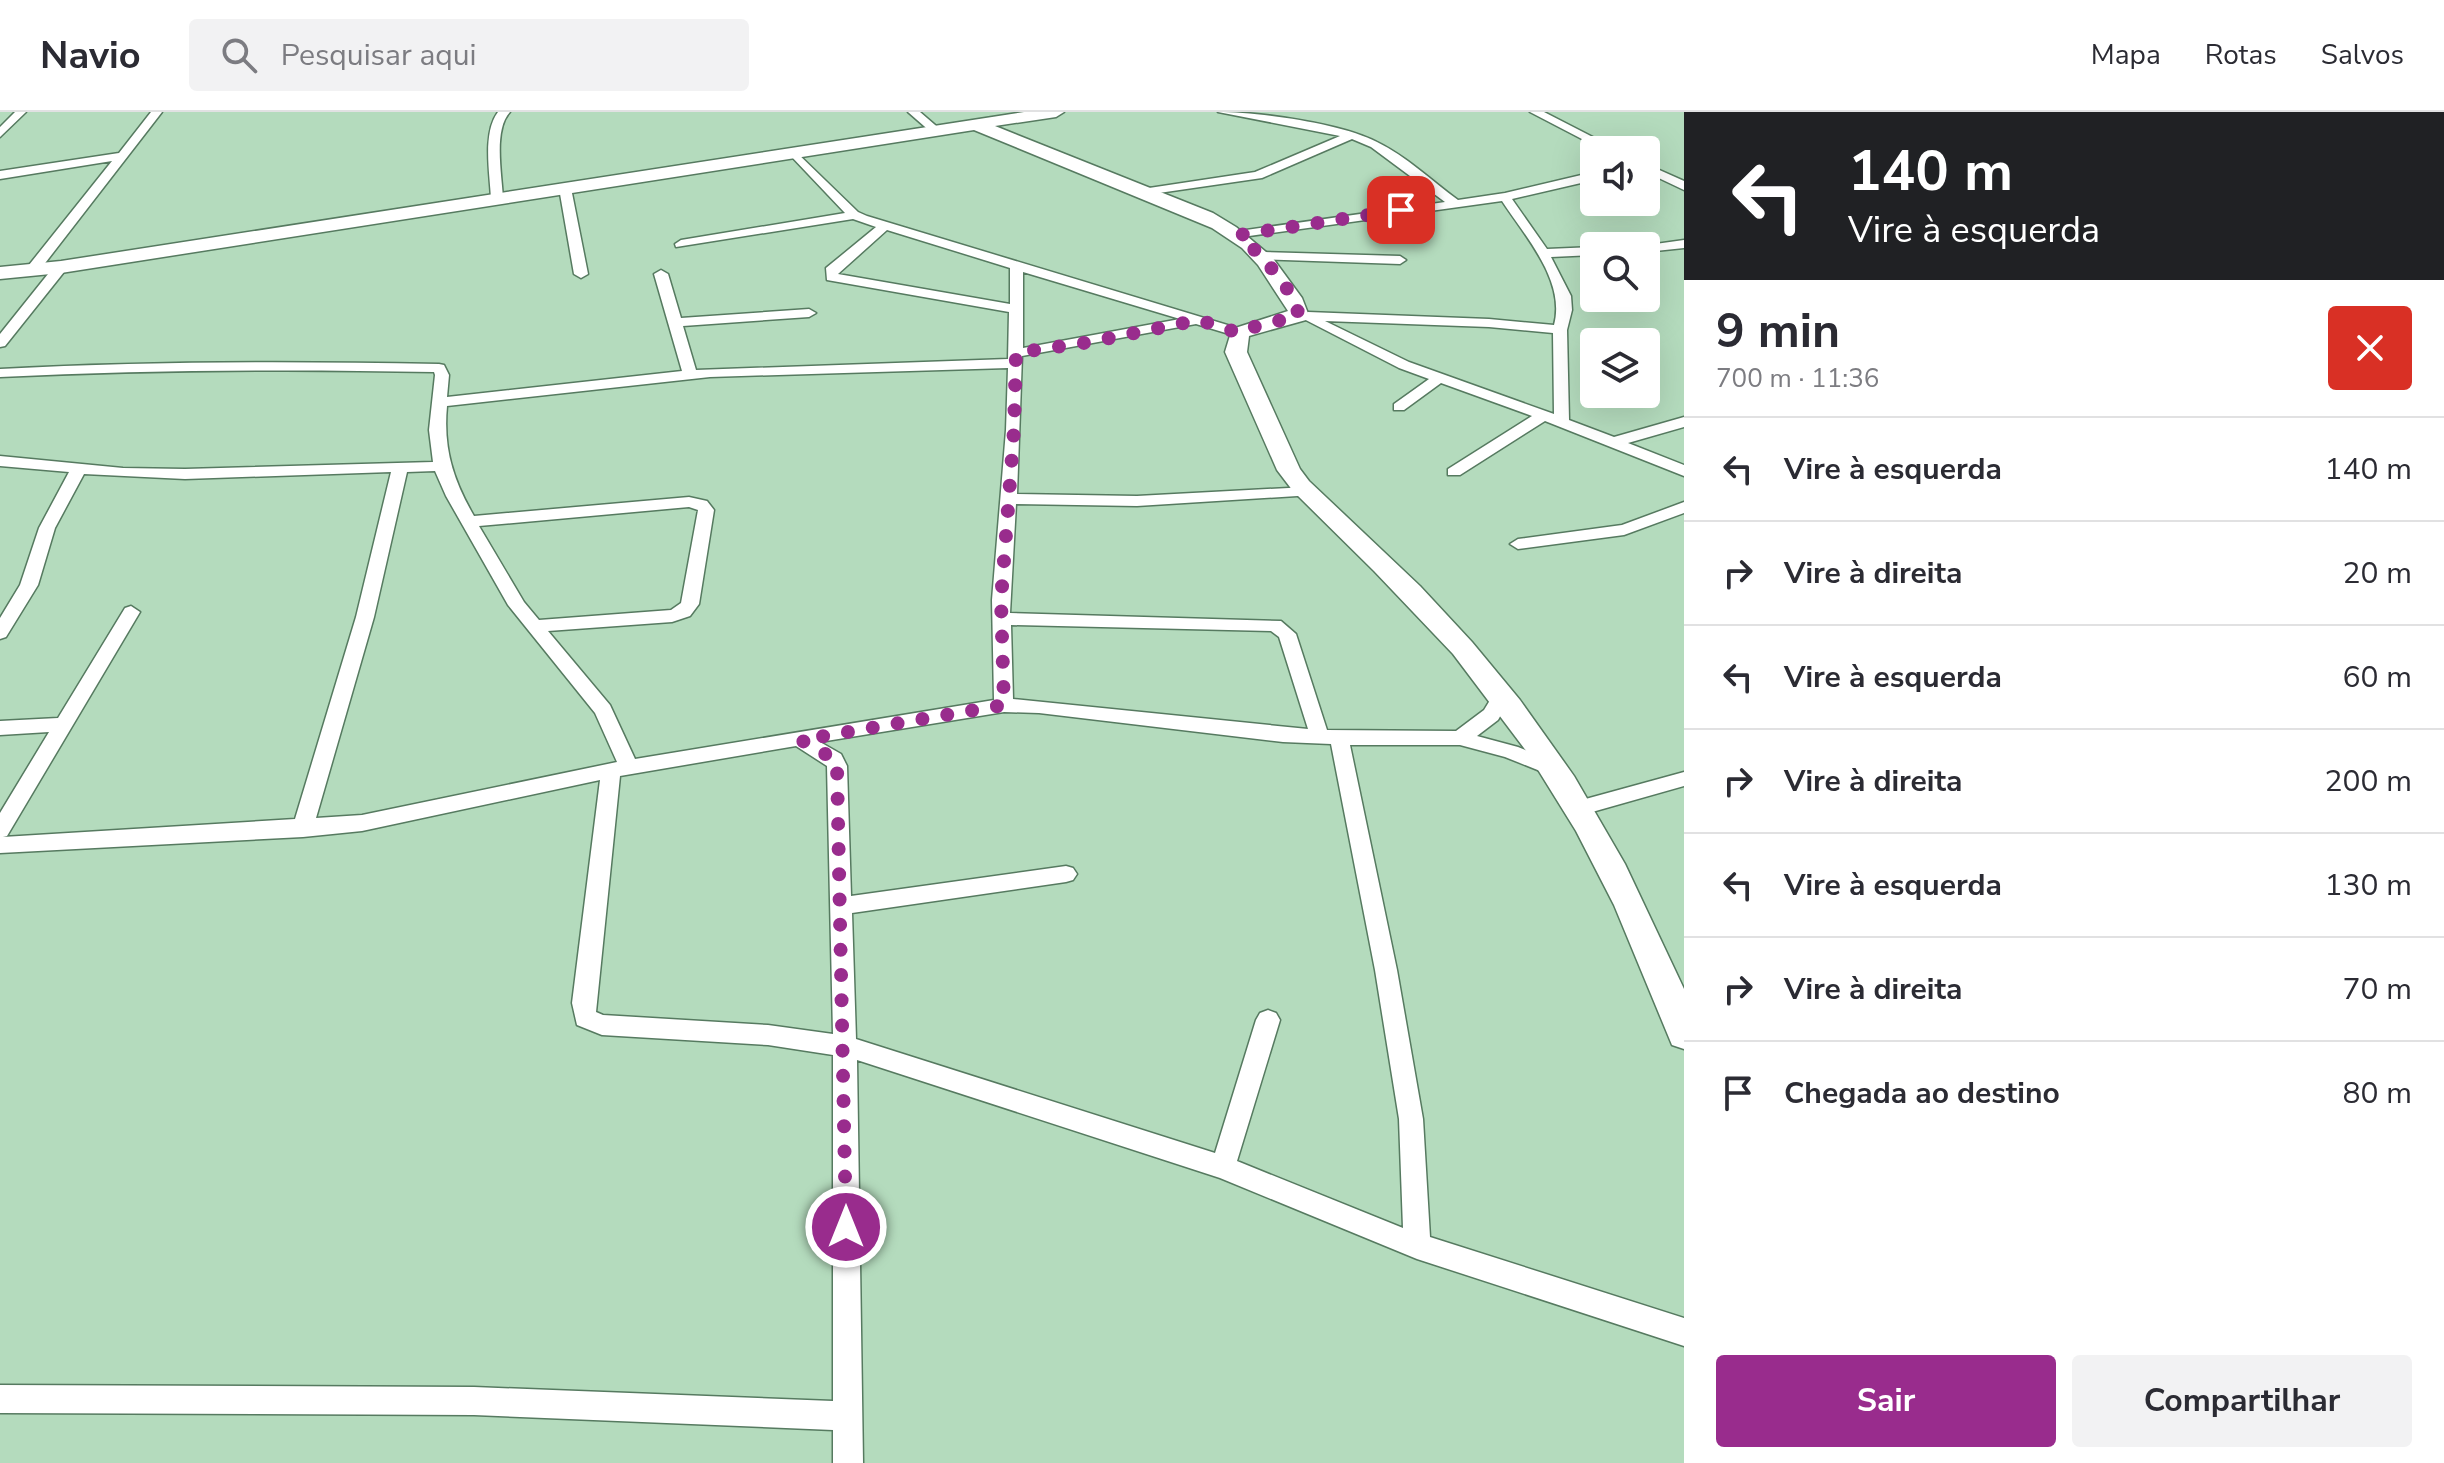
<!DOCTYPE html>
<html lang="pt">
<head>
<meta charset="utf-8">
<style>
	:root { --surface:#fff; --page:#f2f2f3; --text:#2b2b33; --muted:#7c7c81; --line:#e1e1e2; --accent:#992c8d }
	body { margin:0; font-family:"Nunito Sans",sans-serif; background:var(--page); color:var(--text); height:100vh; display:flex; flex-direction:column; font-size:30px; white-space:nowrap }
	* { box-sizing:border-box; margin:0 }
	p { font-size:26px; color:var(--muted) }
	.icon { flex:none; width:44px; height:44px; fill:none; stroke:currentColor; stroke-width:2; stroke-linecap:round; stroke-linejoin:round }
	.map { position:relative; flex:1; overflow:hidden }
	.side { display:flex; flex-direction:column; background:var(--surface); width:760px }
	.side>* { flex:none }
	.top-card { background:#202124; color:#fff; overflow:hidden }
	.tools { position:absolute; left:1580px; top:24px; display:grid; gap:16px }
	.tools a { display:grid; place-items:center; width:80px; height:80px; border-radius:8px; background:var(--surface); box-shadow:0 8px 32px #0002; font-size:40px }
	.pin { position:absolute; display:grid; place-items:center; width:68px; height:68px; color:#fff; margin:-34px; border-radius:16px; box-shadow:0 4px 12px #0006 }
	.me { position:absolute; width:88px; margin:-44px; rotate:0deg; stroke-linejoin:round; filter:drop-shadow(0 0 6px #0008) }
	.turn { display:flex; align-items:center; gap:28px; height:168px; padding:0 32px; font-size:36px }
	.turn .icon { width:104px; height:104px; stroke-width:2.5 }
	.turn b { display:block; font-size:56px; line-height:68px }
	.round { display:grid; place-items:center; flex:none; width:84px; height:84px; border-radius:8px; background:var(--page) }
	.overview { display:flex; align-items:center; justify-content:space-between; height:136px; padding:0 32px }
	h1 { font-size:48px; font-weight:700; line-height:60px }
	.cta { display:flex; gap:16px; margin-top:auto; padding:16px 32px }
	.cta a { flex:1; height:92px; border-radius:8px; background:var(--accent); color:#fff; font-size:32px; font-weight:700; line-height:92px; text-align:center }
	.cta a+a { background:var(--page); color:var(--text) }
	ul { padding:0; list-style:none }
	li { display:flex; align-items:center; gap:24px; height:104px; padding:0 32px; border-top:2px solid var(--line) }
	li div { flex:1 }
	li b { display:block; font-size:30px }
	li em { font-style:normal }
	header { display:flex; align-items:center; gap:48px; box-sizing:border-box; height:112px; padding:0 40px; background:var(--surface); border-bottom:2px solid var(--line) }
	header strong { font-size:38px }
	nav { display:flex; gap:44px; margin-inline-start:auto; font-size:28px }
	.search { width:560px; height:72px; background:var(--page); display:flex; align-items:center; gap:20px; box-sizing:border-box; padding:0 28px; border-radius:8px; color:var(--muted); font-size:30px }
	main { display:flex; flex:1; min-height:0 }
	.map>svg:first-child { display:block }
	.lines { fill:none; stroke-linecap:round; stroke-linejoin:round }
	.street-casing { stroke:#567a60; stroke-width:3 }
	.secondary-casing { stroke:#567a60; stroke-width:3 }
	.street { fill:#fff; fill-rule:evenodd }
	.secondary { fill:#fff; fill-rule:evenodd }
	.route { stroke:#992c8d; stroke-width:14; stroke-dasharray:0 25.2 }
</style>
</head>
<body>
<header>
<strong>Navio</strong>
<div class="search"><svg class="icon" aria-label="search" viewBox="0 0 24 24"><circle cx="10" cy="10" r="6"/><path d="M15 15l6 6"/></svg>Pesquisar aqui</div>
<nav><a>Mapa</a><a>Rotas</a><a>Salvos</a></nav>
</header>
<main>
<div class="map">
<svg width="1684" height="1351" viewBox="0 0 1684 1351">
	<rect width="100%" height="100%" fill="#b4dbbd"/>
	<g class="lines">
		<g class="street-casing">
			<path id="street" d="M15 0H26L0 25V15Z
				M151 0H162L39 159H29V153L112 49 0 67V59L119 41Z
				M498 0H510C493 18 502 63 503 87L497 91 491 87C490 62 482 21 498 0Z
				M908 0H920L942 19 932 21Z
				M1218 0C1258 0 1341 11 1377 30 1406 44 1432 69 1458 88L1505 81 1594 60V68L1512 87 1547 137 1594 135V143L1551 145 1571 184 1572 198 1567 218 1569 308 1614 325 1684 305V315L1628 331 1684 353V364L1545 309 1460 363H1448V357L1532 304 1441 271 1404 298H1394V292L1429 267 1399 256 1298 204 1308 200 1489 207 1554 213C1566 169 1525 124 1502 89L1235 126V120L1239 119 1445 90 1371 35 1352 27 1262 66 1145 83 1143 80 1149 76 1255 60 1340 24ZM1325 209 1489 215 1553 221 1554 302 1409 250Z
				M1530 0H1544L1618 38H1603Z
				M794 38 858 100 867 104 1244 218 1246 221 1239 225 1196 212 1022 244 1017 382 1137 384 1307 375 1315 380 1313 383 1137 394 1016 392 1010 501 1281 509 1296 522 1327 618 1456 619 1484 598 1495 580H1509L1511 585 1498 608 1477 624 1518 635 1562 653 1565 658 1562 663 1555 665 1505 645 1460 633H1350L1397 858 1423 1007 1430 1125 1684 1206V1234L1417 1147 1220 1066 857 948 863 1351H833V1318L474 1303 0 1301V1273L474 1275 833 1289V943L768 933 602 923 577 913 572 891 600 668 362 719 303 725 0 741V701L49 620 0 623V609L58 606 125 496 131 494 140 500 7 724 3 725 295 707 356 505 391 360 185 367 84 362 55 416 38 473 6 525 0 527V506L20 473 39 416 69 360 0 354V344L123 356 185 357 433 350 429 318 435 263 434 260C289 257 145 258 0 265V257C146 249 292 249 439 252L444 253 449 263 447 285 682 259 654 162 661 158 668 162 681 206 809 197 816 201 809 205 683 214 696 258 1008 247 1009 200 827 168 826 156 876 115 853 107 676 135 675 132 681 128 845 101 790 43V39ZM887 118 1010 156V192L838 162ZM1023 160 1180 207 1023 236ZM1008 256 1006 318 992 488 994 588 635 647 610 593 548 519 672 510 690 504 699 492 714 398 707 389 689 385 474 404C453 368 443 336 447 294L710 265ZM435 359 446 384 508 493 595 601 617 650 362 703 316 706 374 505 407 360ZM689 395 698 398 681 491 671 498 539 508 524 490 479 414ZM1011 513 1271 519 1279 525 1308 617 1013 587ZM1004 600 1039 601 1283 630 1331 632 1375 858 1399 1007 1403 1116 1237 1049 1280 908 1276 901 1268 898 1260 901 1256 908 1215 1041 856 927 852 801 1066 770 1073 768 1077 762 1073 756 1066 754 851 784 847 654 841 642 820 630ZM796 634 827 654 833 922 768 913 603 903 596 900 620 664Z
				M1646 52 1684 69V78L1646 60Z
				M565 72 571 76 588 162 581 166 574 162 559 76Z
				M1684 128V136L1646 140V134H1641Z
				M1263 140 1400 144 1406 148 1400 152 1258 147V141Z
				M56 152 68 155 5 234 0 235V222Z
				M1684 390V401L1624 423 1518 437 1510 432 1518 427 1622 413Z
				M1684 660V674L1578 704 1571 701 1568 696 1571 691Z"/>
		</g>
		<g class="secondary-casing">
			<path id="secondary" d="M1024 0H1064L1056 5 995 14 1213 101 1236 115 1272 145 1302 186 1309 204 1306 208 1249 224 1247 240 1300 357 1309 369 1420 474 1472 530 1520 588 1574 664 1625 752 1684 877V937L1672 933 1614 793 1576 719 1527 640 1453 542 1374 459 1293 379 1277 358 1225 240 1232 217 1288 199 1258 153 1242 136 1212 116 974 18 61 161 0 167V155L61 149Z"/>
		</g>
		<use href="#street" class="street"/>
		<use href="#secondary" class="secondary"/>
	</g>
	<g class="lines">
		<path class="route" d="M846 1115 837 654 834 647 801 628 1004 593 1001 488 1014 318 1016 241 1090 230 1199 208 1239 221 1262 212 1298 205C1300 183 1256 138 1239 123L1401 98"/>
	</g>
</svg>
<div class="tools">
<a><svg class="icon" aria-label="sound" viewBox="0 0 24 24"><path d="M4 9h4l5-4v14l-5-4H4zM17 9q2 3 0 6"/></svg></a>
<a><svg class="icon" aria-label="search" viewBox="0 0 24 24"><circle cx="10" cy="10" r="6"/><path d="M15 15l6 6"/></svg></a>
<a><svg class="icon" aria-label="layers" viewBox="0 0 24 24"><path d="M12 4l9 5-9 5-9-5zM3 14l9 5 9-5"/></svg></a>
</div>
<div class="pin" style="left:1401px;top:98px;background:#d93025"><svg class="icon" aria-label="arrive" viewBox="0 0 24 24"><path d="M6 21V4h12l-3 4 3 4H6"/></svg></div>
<svg class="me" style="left:846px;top:1115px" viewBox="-20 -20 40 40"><circle r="17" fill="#992c8d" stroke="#fff" stroke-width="3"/><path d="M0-11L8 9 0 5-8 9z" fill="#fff"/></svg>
</div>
<section class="side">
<div class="top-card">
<div class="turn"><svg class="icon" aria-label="left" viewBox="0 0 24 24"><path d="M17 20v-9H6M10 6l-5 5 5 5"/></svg><div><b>140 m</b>Vire à esquerda</div></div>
</div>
<div class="overview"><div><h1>9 min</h1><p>700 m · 11:36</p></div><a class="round" style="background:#d93025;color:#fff"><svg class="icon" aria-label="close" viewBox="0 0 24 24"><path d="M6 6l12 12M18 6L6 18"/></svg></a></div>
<ul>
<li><svg class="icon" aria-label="left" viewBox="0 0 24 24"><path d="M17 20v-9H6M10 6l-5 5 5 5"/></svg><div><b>Vire à esquerda</b></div><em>140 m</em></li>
<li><svg class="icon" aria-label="right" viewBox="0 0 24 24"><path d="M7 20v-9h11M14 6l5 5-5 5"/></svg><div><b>Vire à direita</b></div><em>20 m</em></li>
<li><svg class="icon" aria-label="left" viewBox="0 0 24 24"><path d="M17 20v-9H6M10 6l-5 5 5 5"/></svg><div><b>Vire à esquerda</b></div><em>60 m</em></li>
<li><svg class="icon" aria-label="right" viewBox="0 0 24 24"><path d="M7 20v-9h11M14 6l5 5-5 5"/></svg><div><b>Vire à direita</b></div><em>200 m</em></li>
<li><svg class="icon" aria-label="left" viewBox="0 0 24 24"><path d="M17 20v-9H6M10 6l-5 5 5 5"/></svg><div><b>Vire à esquerda</b></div><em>130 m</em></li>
<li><svg class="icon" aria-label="right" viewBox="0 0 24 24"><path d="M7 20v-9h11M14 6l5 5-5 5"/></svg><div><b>Vire à direita</b></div><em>70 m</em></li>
<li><svg class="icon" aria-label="arrive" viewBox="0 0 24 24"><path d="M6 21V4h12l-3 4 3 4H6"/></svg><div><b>Chegada ao destino</b></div><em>80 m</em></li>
</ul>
<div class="cta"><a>Sair</a><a>Compartilhar</a></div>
</section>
</main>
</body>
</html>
